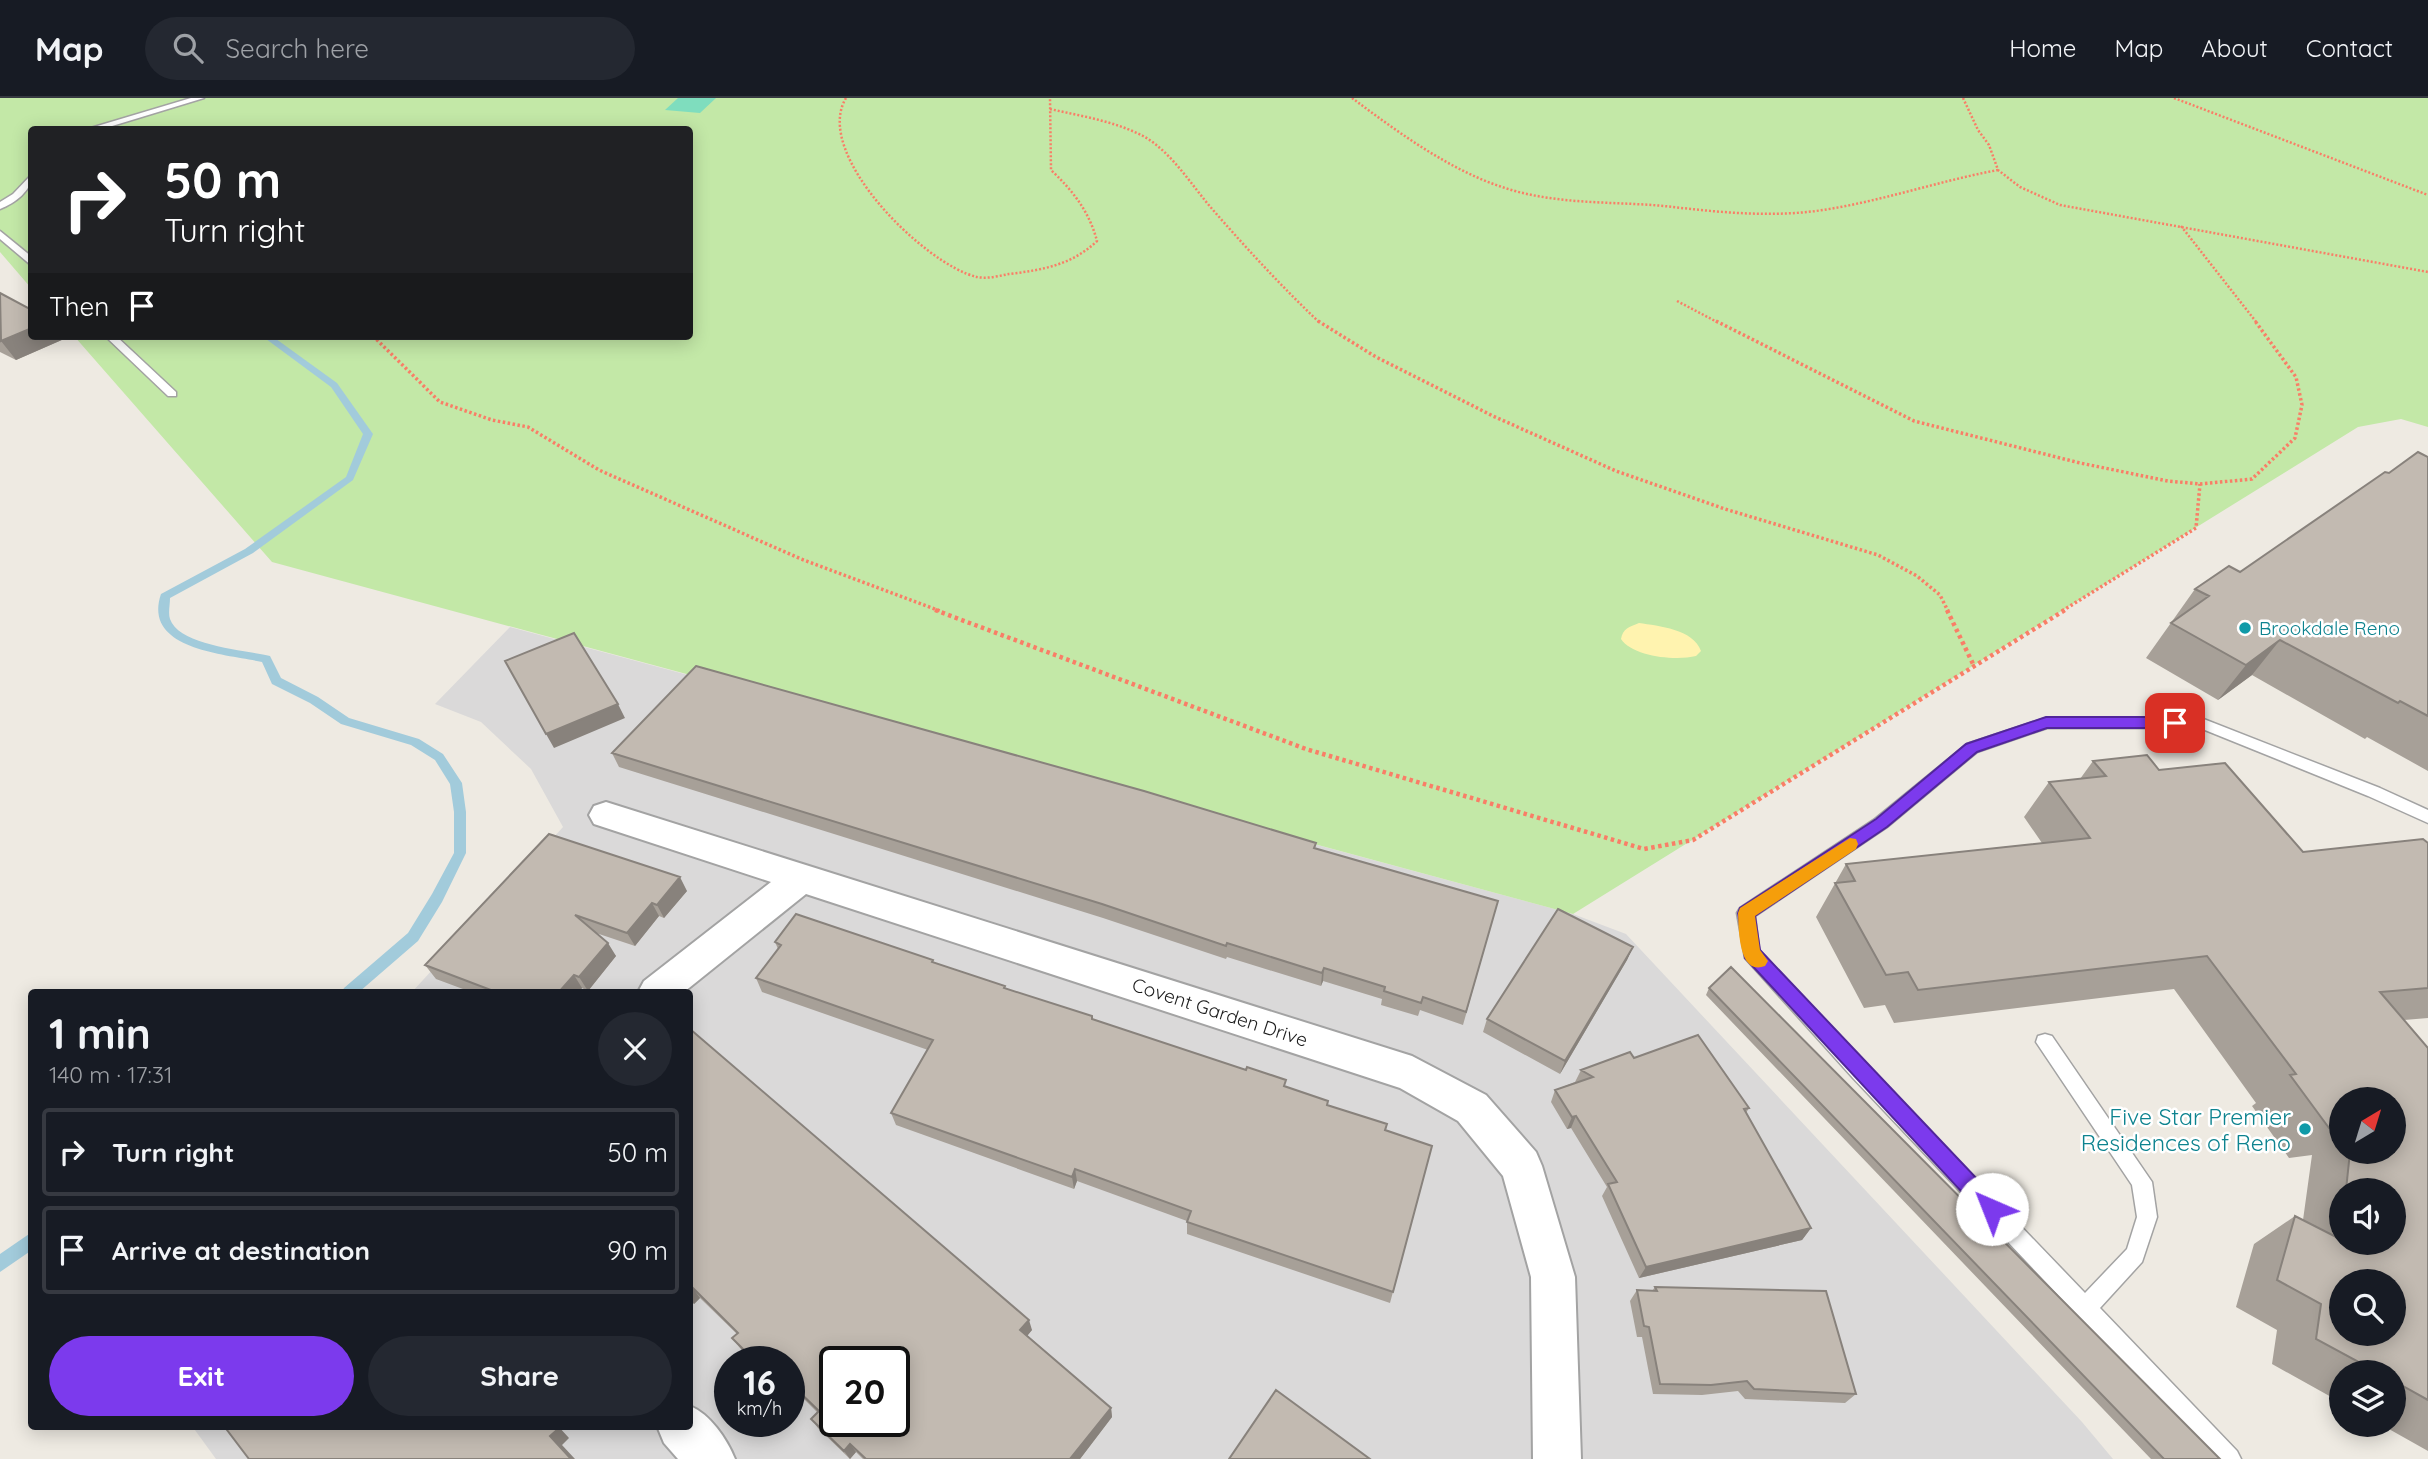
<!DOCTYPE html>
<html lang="en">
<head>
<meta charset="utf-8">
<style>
	:root { --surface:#171b24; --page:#242831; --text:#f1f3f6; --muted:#9ea1a6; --line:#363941; --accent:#7c3aed }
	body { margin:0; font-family:Quicksand,sans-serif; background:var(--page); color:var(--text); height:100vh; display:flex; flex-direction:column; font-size:26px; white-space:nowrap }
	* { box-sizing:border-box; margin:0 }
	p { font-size:23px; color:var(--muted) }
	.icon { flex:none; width:38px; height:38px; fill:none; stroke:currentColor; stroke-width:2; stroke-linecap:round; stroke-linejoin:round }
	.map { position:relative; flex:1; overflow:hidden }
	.drawer { position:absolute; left:28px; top:891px; width:665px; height:441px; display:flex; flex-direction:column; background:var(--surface); border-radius:7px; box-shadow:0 4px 18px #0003 }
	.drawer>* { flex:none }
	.top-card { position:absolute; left:28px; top:28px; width:665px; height:214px; border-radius:7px; box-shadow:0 4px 18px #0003; background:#202124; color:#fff; overflow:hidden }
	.needle { width:46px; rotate:38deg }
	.buttons { position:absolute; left:2329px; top:989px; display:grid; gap:14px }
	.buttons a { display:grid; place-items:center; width:77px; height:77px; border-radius:50%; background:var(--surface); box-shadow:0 4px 18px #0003; font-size:35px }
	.speed { position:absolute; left:714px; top:1248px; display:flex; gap:14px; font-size:35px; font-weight:700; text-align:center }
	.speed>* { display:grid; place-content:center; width:91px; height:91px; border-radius:50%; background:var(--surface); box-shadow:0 4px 18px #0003; line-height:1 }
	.speed small { font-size:18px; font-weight:400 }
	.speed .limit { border:4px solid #111; border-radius:10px; background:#fff; color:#111 }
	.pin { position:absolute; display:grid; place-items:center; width:60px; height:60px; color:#fff; margin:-30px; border-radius:14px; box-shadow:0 4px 10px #0006 }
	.me { position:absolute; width:77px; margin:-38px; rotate:316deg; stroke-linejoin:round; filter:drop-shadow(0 0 5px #0008) }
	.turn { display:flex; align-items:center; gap:24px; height:147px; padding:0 21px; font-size:32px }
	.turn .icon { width:91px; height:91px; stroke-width:2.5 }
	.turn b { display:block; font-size:49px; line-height:60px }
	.then { display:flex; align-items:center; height:66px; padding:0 21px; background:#0003; gap:14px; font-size:26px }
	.round { display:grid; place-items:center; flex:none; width:74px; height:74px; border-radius:37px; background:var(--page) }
	.overview { display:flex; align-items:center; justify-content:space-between; height:119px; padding:0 21px }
	h1 { font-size:42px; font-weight:700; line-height:52px }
	.cta { display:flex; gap:14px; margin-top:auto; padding:14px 21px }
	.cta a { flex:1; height:80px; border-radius:42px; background:var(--accent); color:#fff; font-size:28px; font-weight:700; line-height:80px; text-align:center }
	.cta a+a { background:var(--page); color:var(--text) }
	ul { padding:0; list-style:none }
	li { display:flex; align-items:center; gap:21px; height:88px; margin:0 14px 10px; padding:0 7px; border:4px solid var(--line); border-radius:7px }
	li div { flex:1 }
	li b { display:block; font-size:26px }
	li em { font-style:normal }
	header { display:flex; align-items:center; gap:42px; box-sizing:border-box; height:98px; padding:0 35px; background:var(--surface); border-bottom:2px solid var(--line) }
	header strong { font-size:33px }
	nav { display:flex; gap:38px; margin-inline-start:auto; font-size:24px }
	.search { width:490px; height:63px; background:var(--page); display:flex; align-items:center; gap:18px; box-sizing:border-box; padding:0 24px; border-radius:38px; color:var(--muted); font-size:26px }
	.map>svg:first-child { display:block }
	.residential { fill:#dad9d9; fill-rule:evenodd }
	.grass { fill:#c3e8a7 }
	.sand { fill:#fff3af }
	.pitch { fill:#7fddbe }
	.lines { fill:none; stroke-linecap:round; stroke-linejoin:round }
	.stream { fill:#a2cbdb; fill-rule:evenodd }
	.service-casing { stroke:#a3a3a3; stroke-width:3 }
	.minor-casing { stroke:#a3a3a3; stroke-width:4 }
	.path-far2 { stroke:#f97e67; stroke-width:2.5; stroke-dasharray:2 2; stroke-linecap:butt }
	.path-far1 { stroke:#f97e67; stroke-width:3.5; stroke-dasharray:2.5 2.5; stroke-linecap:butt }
	.path { stroke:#f97e67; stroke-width:4.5; stroke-dasharray:3.5 3.5; stroke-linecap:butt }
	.service { fill:#fff; fill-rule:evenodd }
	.minor { fill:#fff; fill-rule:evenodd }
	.wall { fill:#a7a098; fill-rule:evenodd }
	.shaded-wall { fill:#88827c }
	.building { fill:#c2bab1; stroke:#88827c; stroke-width:2; fill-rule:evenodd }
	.route { fill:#7c3aed; stroke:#51269a; stroke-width:2 }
	.slow { fill:#f59e0b }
	.culture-dot { fill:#0f9aa8; stroke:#fff; stroke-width:2.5 }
	.labels { text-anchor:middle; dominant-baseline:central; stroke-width:5; stroke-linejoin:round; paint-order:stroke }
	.culture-label { font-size:19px; fill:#0d838f; stroke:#fff; text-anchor:start }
	.street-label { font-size:19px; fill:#1c1c1c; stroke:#fff }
	.near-culture-label { font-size:23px; fill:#0d838f; stroke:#fff; text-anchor:end }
</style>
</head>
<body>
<header>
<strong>Map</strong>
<div class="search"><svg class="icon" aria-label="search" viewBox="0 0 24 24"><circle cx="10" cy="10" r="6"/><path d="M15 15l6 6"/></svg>Search here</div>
<nav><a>Home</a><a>Map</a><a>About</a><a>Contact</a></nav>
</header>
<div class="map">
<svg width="2428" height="1361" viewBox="0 0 2428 1361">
	<rect width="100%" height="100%" fill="#eeeae2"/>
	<path class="residential" d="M510 529 1573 816 1626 836 2082 1324 2113 1361H216L192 1328H690V894H412L563 729 531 671 481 624 435 606ZM730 1264H789V1323H730ZM835 1264H894V1323H835Z"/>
	<path class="grass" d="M0 0H2428V329L2401 321 2358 329 1573 816 272 464 74 238H690V32H32L31 190 0 154Z"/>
	<path class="sand" d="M1639 525C1659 528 1693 531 1701 553L1696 558C1676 563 1633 559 1621 541 1623 530 1629 529 1639 525Z"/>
	<path class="pitch" d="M678 0H716L700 15 665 12Z"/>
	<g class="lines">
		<path class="stream" d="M262 238H272L337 285 373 336 353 382 253 455 170 500C170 507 168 515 170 521 179 548 246 552 270 558L281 580 318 599 349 620 419 641 443 656 462 685 466 714V755L442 804 418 843 359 894H342L344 890 408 835 432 796 454 755V714L450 686 435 662 411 647 341 626 310 605 272 586 262 564C225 556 142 552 161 496L245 451 346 379 363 336 331 289Z
			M32 1134V1152L0 1174V1156Z"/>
		<g class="service-casing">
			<path id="service" d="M191 0H204L99 32H84Z
				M32 76C32 93 15 105 0 111V104L13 96Z
				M0 133 32 159V168L0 141Z
				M105 238H116L176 294V298H168Z
				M2046 620H2201L2380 690 2428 712V725L2368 698 2200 630H2047L1977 654 1887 729 1755 818 1759 852 1867 968 2085 1195 2127 1151 2137 1119 2132 1087 2036 944 2038 938 2045 936 2052 938 2152 1084 2157 1119 2142 1164 2100 1210 2237 1353 2241 1361H2213L1853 980 1745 860 1737 815 1740 810 1875 721 1967 646Z"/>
		</g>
		<g class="minor-casing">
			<path id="minor" d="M606 704 1412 958 1486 997 1536 1054 1542 1068 1575 1179 1581 1361H1533L1531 1179 1503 1078 1458 1023 1400 990 806 796 684 894H638L644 883 771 784 594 726 589 717 594 708Z
				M690 1308C710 1316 727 1341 735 1361H678L664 1345 657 1328H690Z"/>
		</g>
		<path class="path-far2" d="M846 0C812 56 925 167 977 179 987 181 999 178 1009 176 1042 172 1072 167 1097 143 1089 113 1073 93 1051 72L1050 0
			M1352 0C1406 40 1465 84 1532 97 1576 106 1621 104 1664 108 1717 114 1770 120 1823 112 1882 103 1939 83 1998 72
			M1963 0 1978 32 1989 47 1998 72 2020 89 2060 107 2428 174
			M2174 0 2428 97
			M1050 11C1081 18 1114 23 1143 38 1171 53 1192 88 1213 112 1247 151 1282 189 1320 225
			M2181 128 2257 225
			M1677 203 1719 225"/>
		<path class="path-far1" d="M1318 223 1376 259 1493 318 1616 373 1725 411 1878 457 1917 478 1940 497 1948 513
			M1716 223 1914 323 2080 365 2168 383 2200 386 2252 381 2295 340 2302 307 2296 279 2255 223
			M373 238 440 304 492 322 528 329 599 372 801 461 940 513
			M2062 513 2196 430 2200 386"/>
		<path class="path" d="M935 512 1306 651 1644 751 1693 742 2065 512
			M1947 512 1974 568"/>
		<use href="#service" class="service"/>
		<use href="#minor" class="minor"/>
	</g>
	<path class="wall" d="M0 195 64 241 16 262 0 254Z
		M2428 359V673L2367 639 2365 641 2252 577 2218 602 2146 560 2195 491 2240 474 2389 375Z
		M612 655 1316 745 1315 751 1498 803 1463 927 1420 912 1418 918 1381 907 1382 901 1323 883 1321 888 1227 859 1226 861 1103 820 619 669Z
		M2093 663 2159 672 2303 754 2428 745V920L2404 922 2428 950V1353L2380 1326H2394V1274H2342V1305L2272 1266 2277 1232 2236 1209 2254 1146 2295 1118 2303 1122 2312 1057 2289 1060 2252 1008 2256 1005 2174 891 1894 925 1885 907 1864 910 1816 819 1846 766 2042 745 2024 719 2049 684 2080 681ZM2342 1001 2394 1054H2342ZM2342 1092H2394L2342 1144Z
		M549 736 687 793 664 820 659 818 635 848 596 835 616 858 588 893 582 890 579 894H471L436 881 425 867Z
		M775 844 934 865 1093 921 1328 1003V1007L1387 1026 1386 1032 1432 1048 1390 1205 1187 1136V1123L1077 1083 1074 1091 896 1027 891 1015 928 952 762 894 756 880 778 851Z
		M1633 849 1627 862 1560 976 1483 934 1487 921Z
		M1709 890 2220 1361H2151L1706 897Z
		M690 931 1032 1232 1027 1237 1111 1310 1112 1319 1080 1361H863L856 1354 850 1361 818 1330 811 1321 817 1314 789 1286V1264H753L740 1250 732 1240 737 1236 700 1200 694 1206 690 1202Z
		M1634 960 1749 1010 1746 1015 1811 1130 1802 1142 1639 1180 1602 1098 1607 1089 1571 1030 1567 1031 1551 1004 1555 992 1575 984 1581 972Z
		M1655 1189 1856 1296 1845 1305 1745 1301 1738 1293 1702 1297 1653 1296 1642 1239H1637L1630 1203 1637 1192 1652 1193Z"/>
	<path class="shaded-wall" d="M32 230V238H61L64 241 16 262 1 243Z
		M2280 542 2252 577 2218 602 2246 567Z
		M618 606 625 620 554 650 546 636Z
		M680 779 687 793 664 820 657 807Z
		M652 805 659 818 635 848 627 835Z
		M608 845 616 858 588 893 579 879Z
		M1633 849 1627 862 1560 976 1565 963Z
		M1324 870 1323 883 1321 888 1322 875Z
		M574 877 582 890 579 894H559Z
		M1576 1018 1571 1030 1567 1031 1572 1019Z
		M1075 1071 1077 1083 1074 1091 1072 1079Z
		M1811 1130 1802 1142 1639 1180 1646 1169Z
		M692 1189 700 1200 694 1206 690 1200V1192Z
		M1029 1222 1032 1232 1024 1242 1020 1232Z
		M1111 1310 1112 1319 1080 1361H1070Z
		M555 1328H558L569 1340 562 1347 575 1361H571L550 1338Z
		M850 1346 856 1354 850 1361 844 1353Z"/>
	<path class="building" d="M0 195 32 212V230L1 243Z
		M2418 354 2428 359V618L2400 603 2398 605 2280 542 2246 567 2171 525 2209 498 2195 491 2229 468 2240 474 2385 374 2389 375Z
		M574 535 618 606 546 636 505 563Z
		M696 568 1144 693 1316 745 1314 750 1498 803 1466 914 1423 899 1421 905 1384 893 1385 889 1324 870 1322 875 1227 845 1226 848 1102 806 612 655Z
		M2147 657 2159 672 2225 665 2303 754 2423 741 2428 745V890L2380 894 2428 950V1302L2394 1283V1274H2377L2316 1241 2321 1206 2277 1182 2295 1118 2340 1141 2342 1130V1144H2394V1092H2346L2350 1054H2394V1001H2342V1028L2329 1030 2290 977 2296 976 2207 858 1918 892 1908 874 1886 877 1835 785 1855 783 1846 766 2090 740 2049 684 2106 678 2093 663ZM2342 1183H2394V1236H2342Z
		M549 736 680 779 657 807 652 805 627 835 575 817 608 845 579 879 574 877 559 894H496L425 867Z
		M1558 811 1633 849 1565 963 1487 921Z
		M796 816 933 862 932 864 1005 888 1004 890 1092 918V921L1246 972 1247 969 1286 982 1284 988 1328 1003 1327 1007 1387 1026 1385 1032 1432 1048 1393 1194 1187 1124 1191 1113 1075 1071 1072 1079 891 1015 933 942 756 880 781 847 775 844Z
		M1731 869 2220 1361H2164L1709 890Z
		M690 931 1029 1222 1020 1232 1111 1310 1070 1361H866L850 1346 844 1353 811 1321 819 1313 789 1284V1264H756L732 1240 738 1235 692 1189 690 1192ZM835 1264H894V1323H835Z
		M1698 937 1749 1010 1744 1011 1811 1130 1646 1169 1608 1086 1617 1084 1576 1018 1572 1019 1555 992 1593 979 1581 972 1630 954 1634 960Z
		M1655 1189 1826 1193 1856 1296 1754 1291 1747 1283 1711 1287 1660 1286 1649 1229 1644 1228 1637 1192 1657 1193Z
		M1276 1292 1370 1361H1229Z
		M224 1328H555L558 1331 550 1338 571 1361H249Z"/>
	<path class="route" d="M2046 619H2175L2183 625 2175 630H2047L1977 654 1887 729 1755 818 1760 852 1999 1104 2002 1111 1999 1118 1992 1121 1984 1118 1745 860 1738 815 1740 810 1876 721 1966 646Z"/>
	<path class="slow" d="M1850 740 1856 741 1858 746 1856 751 1755 818 1760 852 1768 863 1765 868C1738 878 1739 831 1738 815L1740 810Z"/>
	<g class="culture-dot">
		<circle cx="2245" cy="530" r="7"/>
		<circle cx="2305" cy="1031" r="7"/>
	</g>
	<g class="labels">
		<g class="culture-label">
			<text x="2259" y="530">Brookdale Reno</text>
		</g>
		<g class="street-label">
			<text transform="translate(1220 914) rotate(18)">Covent Garden Drive</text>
		</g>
		<g class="near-culture-label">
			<text x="2291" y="1018">Five Star Premier<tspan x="2291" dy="26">Residences of Reno</tspan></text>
		</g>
	</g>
</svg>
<div class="buttons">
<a><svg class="needle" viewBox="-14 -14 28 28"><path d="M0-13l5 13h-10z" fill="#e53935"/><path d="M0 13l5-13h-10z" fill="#9ea1a6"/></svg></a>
<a><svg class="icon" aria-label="sound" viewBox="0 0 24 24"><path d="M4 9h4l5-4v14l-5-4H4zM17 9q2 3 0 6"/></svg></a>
<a><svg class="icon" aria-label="search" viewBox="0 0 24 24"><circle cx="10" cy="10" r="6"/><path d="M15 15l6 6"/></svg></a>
<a><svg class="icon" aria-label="layers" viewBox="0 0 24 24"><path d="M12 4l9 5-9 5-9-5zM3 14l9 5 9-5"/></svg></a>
</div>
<div class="speed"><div>16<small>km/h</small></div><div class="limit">20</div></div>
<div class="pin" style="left:2175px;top:625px;background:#d93025"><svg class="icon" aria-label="arrive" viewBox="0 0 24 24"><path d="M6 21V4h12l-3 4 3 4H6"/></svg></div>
<svg class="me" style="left:1992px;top:1111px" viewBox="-20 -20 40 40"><circle r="19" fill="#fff"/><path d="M0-13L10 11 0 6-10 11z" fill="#7c3aed"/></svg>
<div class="top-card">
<div class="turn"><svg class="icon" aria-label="right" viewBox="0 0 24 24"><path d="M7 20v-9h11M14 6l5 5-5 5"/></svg><div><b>50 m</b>Turn right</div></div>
<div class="then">Then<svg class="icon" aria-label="arrive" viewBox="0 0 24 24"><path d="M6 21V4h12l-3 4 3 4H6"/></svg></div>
</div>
<section class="drawer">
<div class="overview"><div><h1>1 min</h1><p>140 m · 17:31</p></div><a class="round"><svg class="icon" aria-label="close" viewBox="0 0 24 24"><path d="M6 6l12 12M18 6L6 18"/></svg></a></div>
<ul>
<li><svg class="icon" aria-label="right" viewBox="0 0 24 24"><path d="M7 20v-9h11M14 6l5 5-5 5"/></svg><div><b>Turn right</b></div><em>50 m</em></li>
<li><svg class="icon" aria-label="arrive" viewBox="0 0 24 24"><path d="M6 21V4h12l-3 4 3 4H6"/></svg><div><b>Arrive at destination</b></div><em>90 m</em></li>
</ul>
<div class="cta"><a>Exit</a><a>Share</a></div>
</section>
</div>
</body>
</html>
